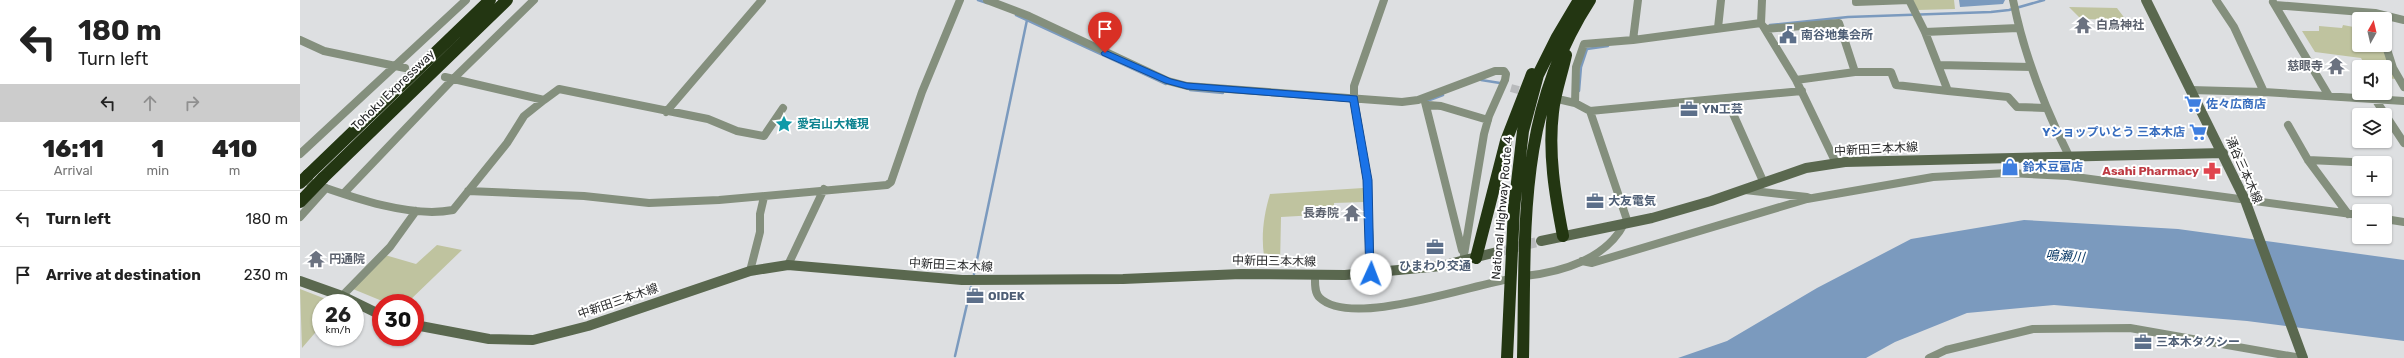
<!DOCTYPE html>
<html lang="en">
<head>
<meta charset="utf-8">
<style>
	:root { --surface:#fff; --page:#f6f6f6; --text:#222; --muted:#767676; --line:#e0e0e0 }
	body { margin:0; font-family:Rubik,"Noto Sans JP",sans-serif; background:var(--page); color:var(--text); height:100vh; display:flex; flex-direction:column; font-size:15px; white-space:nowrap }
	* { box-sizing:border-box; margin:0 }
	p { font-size:13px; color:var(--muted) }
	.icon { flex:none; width:22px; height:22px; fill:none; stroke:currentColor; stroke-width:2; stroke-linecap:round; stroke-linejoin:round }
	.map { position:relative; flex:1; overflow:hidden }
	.details { display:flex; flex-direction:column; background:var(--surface); width:300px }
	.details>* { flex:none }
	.hud { background:#fff; color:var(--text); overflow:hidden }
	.needle { width:26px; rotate:8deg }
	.fabs { position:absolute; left:2052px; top:12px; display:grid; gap:8px }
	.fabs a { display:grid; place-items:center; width:40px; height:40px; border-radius:4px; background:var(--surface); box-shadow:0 1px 3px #0004; font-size:20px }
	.speed { position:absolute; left:12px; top:294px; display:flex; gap:8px; font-size:20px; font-weight:700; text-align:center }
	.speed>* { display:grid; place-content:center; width:52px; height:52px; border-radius:50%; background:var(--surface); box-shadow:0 1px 3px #0004; line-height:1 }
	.speed small { font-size:10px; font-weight:400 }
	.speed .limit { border:6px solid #d22; background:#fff; color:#111 }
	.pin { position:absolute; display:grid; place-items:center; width:34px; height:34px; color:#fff; margin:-41px -17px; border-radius:50% 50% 50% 0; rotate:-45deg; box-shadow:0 0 4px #0007 }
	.pin .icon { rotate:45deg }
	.me { position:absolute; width:44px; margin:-22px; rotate:2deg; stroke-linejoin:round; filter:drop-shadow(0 0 3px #0008) }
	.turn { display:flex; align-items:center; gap:14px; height:84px; padding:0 12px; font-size:18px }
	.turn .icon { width:52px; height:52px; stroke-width:2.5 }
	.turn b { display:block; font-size:28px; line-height:34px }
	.lanes { display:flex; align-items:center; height:38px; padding:0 12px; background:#0003; justify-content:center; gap:20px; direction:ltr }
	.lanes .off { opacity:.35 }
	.eta { display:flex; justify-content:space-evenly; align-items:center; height:68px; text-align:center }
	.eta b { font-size:24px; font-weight:800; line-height:28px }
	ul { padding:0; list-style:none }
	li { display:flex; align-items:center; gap:12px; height:56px; padding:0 12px; border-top:1px solid var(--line) }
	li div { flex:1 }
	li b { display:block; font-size:15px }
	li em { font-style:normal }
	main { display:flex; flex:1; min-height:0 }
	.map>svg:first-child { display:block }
	.green { fill:#bfc39f }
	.water { fill:#7b9abe }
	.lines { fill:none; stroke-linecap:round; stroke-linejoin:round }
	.stream { stroke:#7b9abe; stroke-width:2.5 }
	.street-tunnel { stroke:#b8babc; stroke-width:8; stroke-dasharray:8 4; stroke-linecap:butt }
	.secondary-tunnel { stroke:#b8babc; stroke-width:10; stroke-dasharray:10 5; stroke-linecap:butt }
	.street { stroke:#848f7d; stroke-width:8 }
	.secondary { stroke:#5a684f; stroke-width:10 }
	.highway { stroke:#233612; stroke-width:12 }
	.highway-bridge { stroke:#233612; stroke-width:12 }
	.route { fill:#1a73e8; stroke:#114b97 }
	.labels { text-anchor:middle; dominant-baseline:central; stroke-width:4; stroke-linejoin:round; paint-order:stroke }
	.worship-label { font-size:12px; font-weight:bold; fill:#5b616d; stroke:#fff; text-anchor:start }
	.service-label { font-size:12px; font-weight:bold; fill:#4e5e75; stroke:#fff; text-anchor:start }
	.street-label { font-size:12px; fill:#262728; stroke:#fff }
	.shop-label { font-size:12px; font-weight:bold; fill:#366cbe; stroke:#fff; text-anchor:start }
	.culture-label { font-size:12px; font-weight:bold; fill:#0d838f; stroke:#fff; text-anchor:start }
	.health-label { font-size:12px; font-weight:bold; fill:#be3a42; stroke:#fff; text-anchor:end }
	.water-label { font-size:13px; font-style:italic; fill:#063765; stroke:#fff }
</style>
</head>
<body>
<main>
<section class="details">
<div class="hud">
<div class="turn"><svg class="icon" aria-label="left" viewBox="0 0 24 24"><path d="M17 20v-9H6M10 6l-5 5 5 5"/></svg><div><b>180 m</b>Turn left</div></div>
<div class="lanes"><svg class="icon" aria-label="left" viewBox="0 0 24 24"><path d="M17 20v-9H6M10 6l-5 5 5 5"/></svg><svg class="icon off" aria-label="ahead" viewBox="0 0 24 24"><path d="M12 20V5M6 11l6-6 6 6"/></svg><svg class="icon off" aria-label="right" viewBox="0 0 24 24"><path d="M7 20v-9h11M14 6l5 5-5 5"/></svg></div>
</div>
<div class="eta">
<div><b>16:11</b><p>Arrival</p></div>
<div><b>1</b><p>min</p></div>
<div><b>410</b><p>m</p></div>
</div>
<ul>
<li><svg class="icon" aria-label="left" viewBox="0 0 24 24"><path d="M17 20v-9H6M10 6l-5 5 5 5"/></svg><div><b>Turn left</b></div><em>180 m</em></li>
<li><svg class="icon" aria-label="arrive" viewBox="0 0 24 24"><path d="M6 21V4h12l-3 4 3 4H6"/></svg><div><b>Arrive at destination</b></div><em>230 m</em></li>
</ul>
</section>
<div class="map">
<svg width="2104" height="358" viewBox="0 0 2104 358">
	<rect width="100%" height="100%" fill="#dddfe1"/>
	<path class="green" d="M1612 0H1654L1655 9 1617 10Z
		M1769 7 1817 8 1826 20 1781 19Z
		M2043 25 2059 28V45H2084L2096 79 2085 78V67H2066L2061 58 2015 52 2002 31H2019V26L2042 28Z
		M1063 188 1065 202 1034 203V214L981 217 980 266H966C960 242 963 217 970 194Z
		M137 245 162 250 107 303H87L53 289 85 255 116 264Z
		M0 289 36 303H21V326L2 348Z"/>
	<path class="water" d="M1659 0H1705L1703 4 1660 7Z
		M1724 220 1878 229 2104 260V341L1947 321 1754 305 1667 313 1595 342 1566 358H1378L1427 341 1517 288 1611 239Z"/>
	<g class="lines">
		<path class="stream" d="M678 0 687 3
			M716 15 866 84
			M1470 25 1548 17 1691 12 1709 10 1744 0
			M1181 80 1200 83
			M890 90 923 93
			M1279 91 1281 67 1287 49 1308 46
			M1127 101 1143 95
			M674 274 727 20
			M655 356 671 287"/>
		<path class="street-tunnel" d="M1211 88 1230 93"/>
		<path class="secondary-tunnel" d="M1197 252 1241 241"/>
		<path class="street" d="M687 0 729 16 868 81 887 86 1102 102 1118 100 1195 71H1204L1206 74 1205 80 1189 116 1184 134 1163 261
			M1462 0 1461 23 1333 40 1284 44 1276 67 1275 103 1290 111 1426 98 1463 181
			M1713 0C1724 55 1744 106 1769 156
			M1916 0 1934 27 1964 92
			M1973 2 2029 96
			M1975 5 2075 13 2104 20
			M1463 26 1496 80 1536 163
			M1418 28 1421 0
			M1465 29 1539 23 1555 72H1591L1596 85 1648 91 1625 32 1609 0 1556 2V0
			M1625 32 1718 28
			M0 40 24 51 105 68
			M1333 40 1338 0
			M2085 43 2093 68 2104 87
			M1638 65 1731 67
			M145 77 244 100 259 89 408 119 437 131 464 136 483 108
			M1496 80 1555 72
			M1890 90 1964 92 2104 101
			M1648 91 1708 97 1717 107 1745 108
			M1124 98 1162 250
			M1426 98 1502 91
			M2075 99 2104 143
			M1262 100 1275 103
			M1128 105 1141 106 1188 120
			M1290 111 1328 223
			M366 112 462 0
			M1988 125 2008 160 2048 214
			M0 154 166 0
			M2008 160 2052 162
			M0 179C43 194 107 219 153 210L207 143 224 116 244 100
			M1445 190 1507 197
			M168 191 284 196 349 203 419 200 587 185 591 182 622 92 660 0
			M45 192 153 79 234 0
			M0 217 26 188
			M2085 219 2104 222
			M1282 261 1292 263 1507 199 1633 177 1708 173 1768 176 2059 215
			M488 265 524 189
			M450 271 460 232V214L464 197
			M1071 274 1067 180 1054 99V86L1084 0
			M1015 275C1015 282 1014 293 1020 298 1051 328 1171 285 1210 279
			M1225 276C1262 272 1306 259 1324 224
			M42 296 90 247 116 211
			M1629 358 1646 350 1733 329 1830 328 2001 358"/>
		<path class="secondary" d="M1846 0 1945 200 2003 358
			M1241 241 1352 218 1411 201 1506 168 1545 162 1923 153
			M0 281 42 296 81 315
			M115 325 189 339 233 340 288 326 450 271 488 265 662 280 823 279 941 274 1045 275 1141 266 1197 252"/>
		<path class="highway" d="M8 175 190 0
			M23 178 207 0
			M1263 236C1255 195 1248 153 1253 112 1255 92 1262 74 1266 55
			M1176 258 1206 141 1232 74
			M1207 358 1214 208 1223 131 1238 75 1257 37 1279 0
			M1223 358C1226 229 1216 114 1290 0"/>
		<path class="highway-bridge" d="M0 183 8 175
			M0 202 23 178"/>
	</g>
	<path class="route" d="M805 50 871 79 887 83 1057 96 1072 180 1074 277 1071 278 1066 274 1063 180 1050 102 887 89 865 83 802 55 801 53Z"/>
	<defs>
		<g id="temple-bare" transform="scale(1.38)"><path d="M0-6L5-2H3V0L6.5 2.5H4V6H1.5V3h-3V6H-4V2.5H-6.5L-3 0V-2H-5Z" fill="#6b7280" stroke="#fff" stroke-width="2.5" paint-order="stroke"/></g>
		<g id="civic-bare" transform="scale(1.38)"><path d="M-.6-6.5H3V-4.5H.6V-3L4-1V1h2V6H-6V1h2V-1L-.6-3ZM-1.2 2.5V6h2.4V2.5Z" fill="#5c6f8a" stroke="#fff" stroke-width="2.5" paint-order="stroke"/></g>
		<g id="supermarket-bare" transform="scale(1.38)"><path d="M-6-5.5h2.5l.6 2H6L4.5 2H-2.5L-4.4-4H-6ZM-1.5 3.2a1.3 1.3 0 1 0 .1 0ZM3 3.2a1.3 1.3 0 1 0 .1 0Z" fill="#3f7fe0" stroke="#fff" stroke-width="2.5" paint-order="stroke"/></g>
		<g id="office-bare" transform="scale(1.38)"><path d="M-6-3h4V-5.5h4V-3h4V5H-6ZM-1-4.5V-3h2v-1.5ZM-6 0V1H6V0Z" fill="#5c6f8a" stroke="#fff" stroke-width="2.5" paint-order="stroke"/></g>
		<g id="sight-bare" transform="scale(1.38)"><path d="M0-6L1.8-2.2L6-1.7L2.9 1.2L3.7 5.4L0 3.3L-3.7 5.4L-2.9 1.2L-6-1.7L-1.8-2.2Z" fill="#0f9aa8" stroke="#fff" stroke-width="2.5" paint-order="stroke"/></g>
		<g id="shop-bare" transform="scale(1.38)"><path d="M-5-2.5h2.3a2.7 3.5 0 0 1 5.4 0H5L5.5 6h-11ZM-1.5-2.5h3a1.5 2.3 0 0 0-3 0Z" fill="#3f7fe0" stroke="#fff" stroke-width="2.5" paint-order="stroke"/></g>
		<g id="pharmacy-bare" transform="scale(1.38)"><path d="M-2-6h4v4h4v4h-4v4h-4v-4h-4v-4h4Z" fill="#e0444e" stroke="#fff" stroke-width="2.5" paint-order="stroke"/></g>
	</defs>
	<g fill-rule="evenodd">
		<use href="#temple-bare" x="1783" y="25"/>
		<use href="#civic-bare" x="1488" y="35"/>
		<use href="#temple-bare" x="2036" y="66"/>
		<use href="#supermarket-bare" x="1893" y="104"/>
		<use href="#office-bare" x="1389" y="109"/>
		<use href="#sight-bare" x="484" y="124"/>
		<use href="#supermarket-bare" x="1898" y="132"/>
		<use href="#shop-bare" x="1710" y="167"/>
		<use href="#pharmacy-bare" x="1912" y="171"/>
		<use href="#office-bare" x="1295" y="201"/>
		<use href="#temple-bare" x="1052" y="213"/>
		<use href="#office-bare" x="1135" y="247"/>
		<use href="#temple-bare" x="16" y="259"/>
		<use href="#office-bare" x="675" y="296"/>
		<use href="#office-bare" x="1843" y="342"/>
	</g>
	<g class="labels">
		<g class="worship-label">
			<text x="1796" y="25">白鳥神社</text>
			<text x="2023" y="66" text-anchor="end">慈眼寺</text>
			<text x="1039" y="213" text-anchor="end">長寿院</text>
			<text x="29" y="259">円通院</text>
		</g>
		<g class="service-label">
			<text x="1501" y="35">南谷地集会所</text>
			<text x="1402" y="109">YN工芸</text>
			<text x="1308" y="201">大友電気</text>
			<text x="1135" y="266" text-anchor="middle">ひまわり交通</text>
			<text x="688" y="296">OIDEK</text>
			<text x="1856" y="342">三本木タクシー</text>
		</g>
		<g class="street-label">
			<text transform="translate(93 90) rotate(-44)">Tohoku Expressway</text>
			<text transform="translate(1576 149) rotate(-3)">中新田三本木線</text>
			<text transform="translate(1944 170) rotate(66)">涌谷三本木線</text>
			<text transform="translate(1202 208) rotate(-85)">National Highway Route 4</text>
			<text transform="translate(974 261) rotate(1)">中新田三本木線</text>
			<text transform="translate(651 265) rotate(3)">中新田三本木線</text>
			<text transform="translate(318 301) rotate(-19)">中新田三本木線</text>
		</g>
		<g class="shop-label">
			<text x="1906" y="104">佐々広商店</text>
			<text x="1885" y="132" text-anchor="end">Yショップいとう 三本木店</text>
			<text x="1723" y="167">鈴木豆富店</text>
		</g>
		<g class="culture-label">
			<text x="497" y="124">愛宕山大権現</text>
		</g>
		<g class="health-label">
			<text x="1899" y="171">Asahi Pharmacy</text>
		</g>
		<g class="water-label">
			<text transform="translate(1765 256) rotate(4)">鳴瀬川</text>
		</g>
	</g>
</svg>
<div class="fabs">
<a><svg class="needle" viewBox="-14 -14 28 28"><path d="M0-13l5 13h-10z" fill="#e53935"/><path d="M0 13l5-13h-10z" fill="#767676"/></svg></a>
<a><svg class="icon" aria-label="sound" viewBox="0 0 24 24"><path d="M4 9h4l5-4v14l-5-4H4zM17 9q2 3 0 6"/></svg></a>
<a><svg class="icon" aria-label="layers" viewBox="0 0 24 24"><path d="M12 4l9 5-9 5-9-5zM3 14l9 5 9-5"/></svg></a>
<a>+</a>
<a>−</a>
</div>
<div class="speed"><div>26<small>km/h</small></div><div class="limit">30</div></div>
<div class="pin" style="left:805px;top:53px;background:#d93025"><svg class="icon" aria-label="arrive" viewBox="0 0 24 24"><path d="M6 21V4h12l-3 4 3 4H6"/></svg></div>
<svg class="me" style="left:1071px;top:274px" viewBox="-20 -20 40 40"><circle r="19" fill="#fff"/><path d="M0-13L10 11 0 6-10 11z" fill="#1a73e8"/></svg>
</div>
</main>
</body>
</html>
